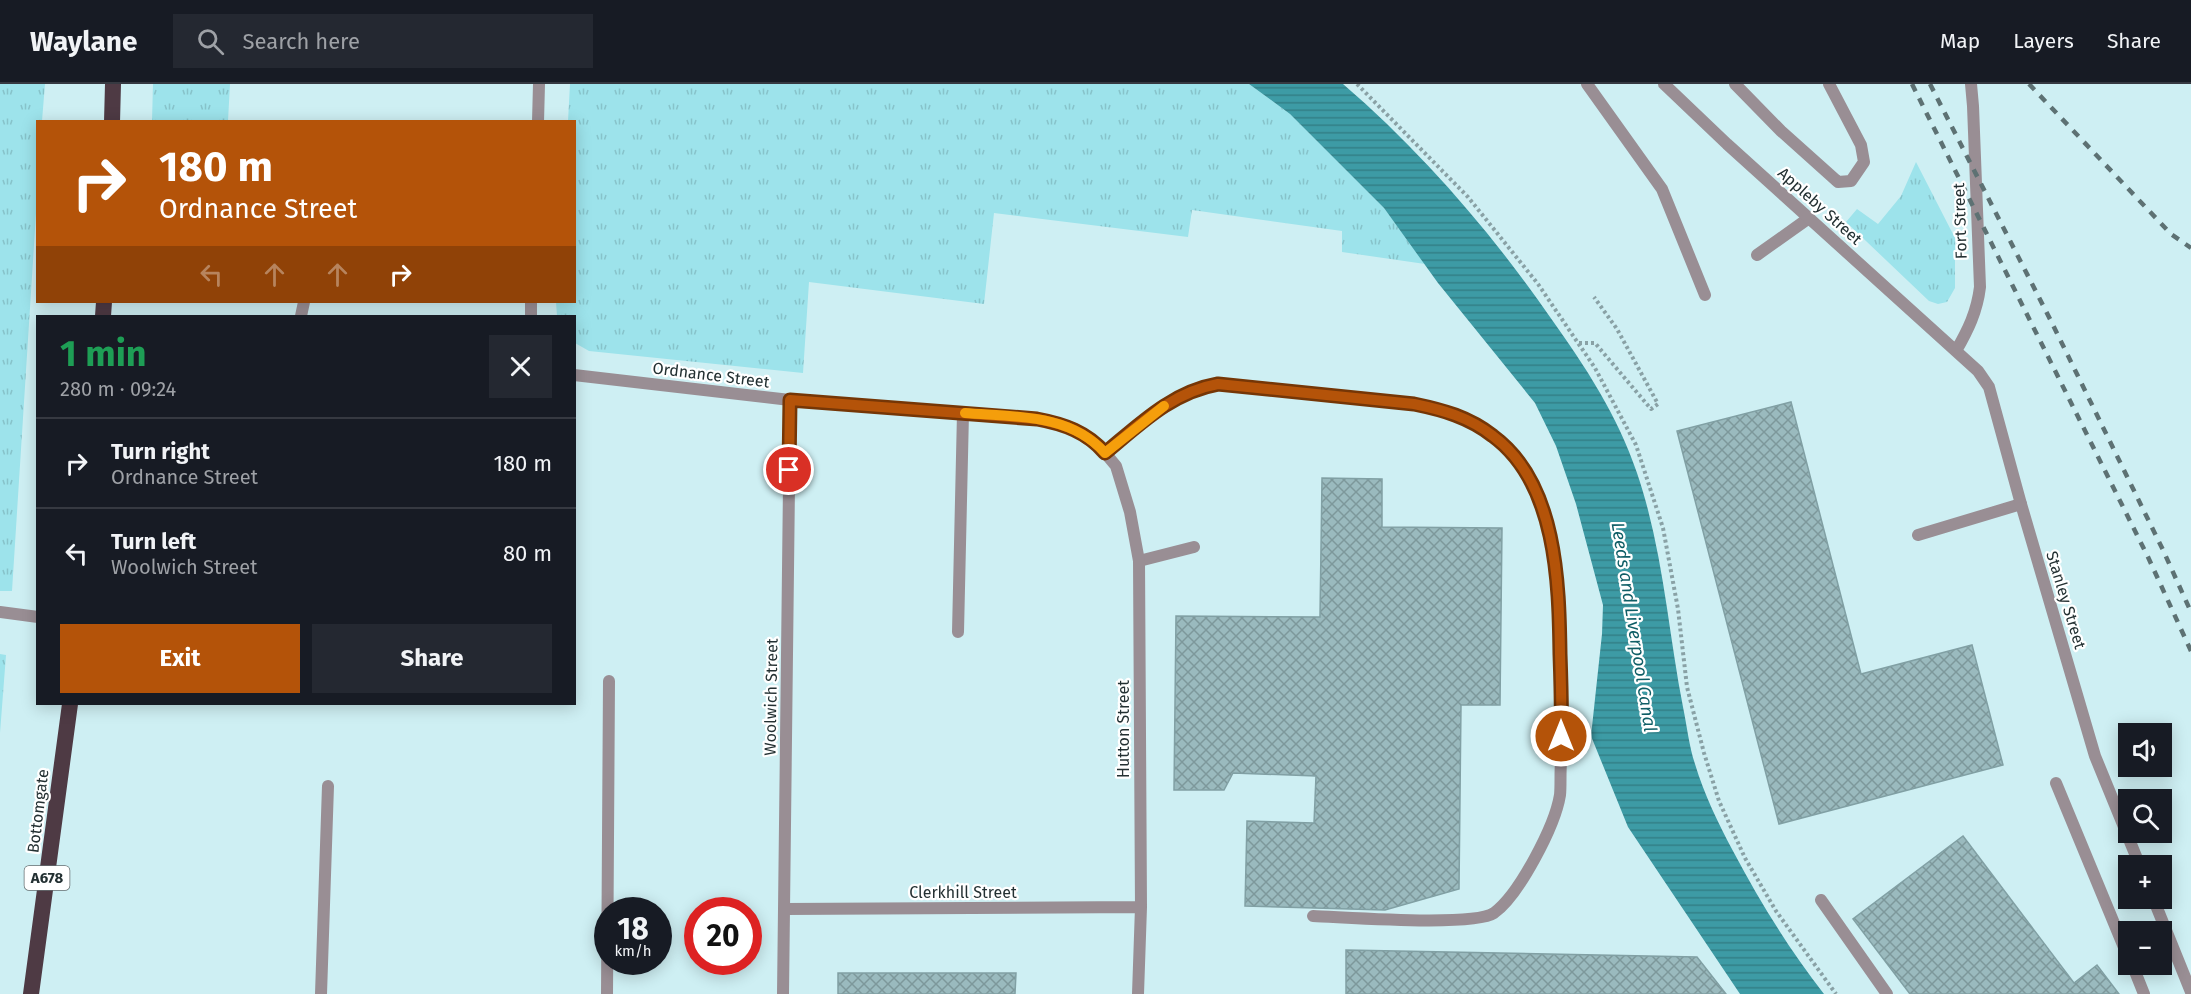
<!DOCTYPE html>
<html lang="en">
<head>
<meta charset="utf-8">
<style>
	:root { --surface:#171b24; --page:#242831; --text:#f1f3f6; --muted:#9ea1a6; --line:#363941; --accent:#b45309 }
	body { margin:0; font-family:"Fira Sans",sans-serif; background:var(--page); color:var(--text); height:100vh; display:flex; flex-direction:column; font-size:22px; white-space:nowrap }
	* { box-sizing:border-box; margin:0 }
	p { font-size:20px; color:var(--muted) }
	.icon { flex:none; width:33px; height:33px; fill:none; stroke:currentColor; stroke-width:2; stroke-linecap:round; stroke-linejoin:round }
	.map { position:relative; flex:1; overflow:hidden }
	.panel { position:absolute; left:36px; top:231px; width:540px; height:390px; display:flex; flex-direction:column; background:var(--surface); border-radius:0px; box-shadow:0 3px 15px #0003 }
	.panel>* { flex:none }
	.banner { position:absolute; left:36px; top:36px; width:540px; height:183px; border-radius:0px; box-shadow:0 3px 15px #0003; background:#b45309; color:#fff; overflow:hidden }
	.controls { position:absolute; left:2118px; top:639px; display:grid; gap:12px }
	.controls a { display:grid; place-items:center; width:54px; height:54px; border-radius:0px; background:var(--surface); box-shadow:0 3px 15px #0003; font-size:30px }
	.speed { position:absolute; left:594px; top:813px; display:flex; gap:12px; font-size:30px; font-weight:700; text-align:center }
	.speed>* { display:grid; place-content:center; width:78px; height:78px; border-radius:50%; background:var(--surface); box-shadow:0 3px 15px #0003; line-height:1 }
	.speed small { font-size:15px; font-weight:400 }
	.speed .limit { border:9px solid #d22; background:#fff; color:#111 }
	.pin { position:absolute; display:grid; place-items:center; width:51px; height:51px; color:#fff; margin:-26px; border:3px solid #fff; border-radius:50%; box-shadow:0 2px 6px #0007 }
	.me { position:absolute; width:66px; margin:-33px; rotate:0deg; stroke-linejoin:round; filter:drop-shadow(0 0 4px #0008) }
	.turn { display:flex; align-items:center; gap:21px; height:126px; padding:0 24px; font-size:27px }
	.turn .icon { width:78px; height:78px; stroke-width:2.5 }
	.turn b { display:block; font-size:42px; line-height:51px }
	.lanes { display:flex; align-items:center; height:57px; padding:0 24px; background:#0003; justify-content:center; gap:30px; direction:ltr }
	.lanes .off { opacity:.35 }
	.round { display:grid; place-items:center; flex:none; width:63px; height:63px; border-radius:0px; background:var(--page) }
	.head { display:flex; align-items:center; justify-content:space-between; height:102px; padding:0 24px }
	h1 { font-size:36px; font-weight:700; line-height:45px; color:#1e9e55 }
	.cta { display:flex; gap:12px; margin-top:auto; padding:12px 24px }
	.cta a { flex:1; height:69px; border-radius:0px; background:var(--accent); color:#fff; font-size:24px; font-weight:700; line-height:69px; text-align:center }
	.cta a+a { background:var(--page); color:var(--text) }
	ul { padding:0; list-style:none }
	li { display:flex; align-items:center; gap:18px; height:90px; padding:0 24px; border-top:2px solid var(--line) }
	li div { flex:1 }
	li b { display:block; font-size:22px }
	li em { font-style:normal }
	header { display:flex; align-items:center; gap:36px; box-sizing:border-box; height:84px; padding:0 30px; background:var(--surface); border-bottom:2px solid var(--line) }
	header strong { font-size:28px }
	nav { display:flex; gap:33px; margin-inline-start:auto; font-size:21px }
	.search { width:420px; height:54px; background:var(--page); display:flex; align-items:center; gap:15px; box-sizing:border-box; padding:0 21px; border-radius:0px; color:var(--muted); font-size:22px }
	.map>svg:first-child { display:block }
	.grass { fill:url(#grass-tufts) }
	.water { fill:url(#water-rules) }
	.building { fill:url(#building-cross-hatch); stroke:#81a0a4; stroke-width:1.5 }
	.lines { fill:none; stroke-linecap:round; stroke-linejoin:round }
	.path { stroke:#89a1a5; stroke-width:4; stroke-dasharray:3 3; stroke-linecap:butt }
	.service { stroke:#998e94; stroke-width:12 }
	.minor { stroke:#998e94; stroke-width:12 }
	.trunk { stroke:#4e3a44; stroke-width:16 }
	.rail { stroke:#5d7173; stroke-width:4.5; stroke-dasharray:8 8; stroke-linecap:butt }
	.route-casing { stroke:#753606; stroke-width:15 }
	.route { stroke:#b45309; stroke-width:10 }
	.slow { stroke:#f59e0b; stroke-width:10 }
	.labels { text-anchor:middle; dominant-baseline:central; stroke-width:4.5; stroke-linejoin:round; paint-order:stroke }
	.shield { fill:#fff; stroke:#656e70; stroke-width:1.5 }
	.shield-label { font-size:15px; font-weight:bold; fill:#233032 }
	.street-label { font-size:16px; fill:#233032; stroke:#fff }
	.water-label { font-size:18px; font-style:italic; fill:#0f5e66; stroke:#fff }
</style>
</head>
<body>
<header>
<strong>Waylane</strong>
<div class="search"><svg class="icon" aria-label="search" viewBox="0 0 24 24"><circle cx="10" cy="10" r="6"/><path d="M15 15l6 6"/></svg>Search here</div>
<nav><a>Map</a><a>Layers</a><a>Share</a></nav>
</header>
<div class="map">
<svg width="2191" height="910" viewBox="0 0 2191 910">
	<defs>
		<pattern id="grass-tufts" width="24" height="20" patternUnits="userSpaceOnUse" patternTransform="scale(1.5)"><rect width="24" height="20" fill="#9de3eb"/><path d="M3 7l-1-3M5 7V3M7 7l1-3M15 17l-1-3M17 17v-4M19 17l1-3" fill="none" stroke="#87c3ca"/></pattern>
		<pattern id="water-rules" width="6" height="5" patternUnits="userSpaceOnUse" patternTransform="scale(1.5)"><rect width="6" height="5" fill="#3d9ba5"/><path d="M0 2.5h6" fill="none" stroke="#337f87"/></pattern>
		<pattern id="building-cross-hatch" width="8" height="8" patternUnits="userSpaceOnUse" patternTransform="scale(1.5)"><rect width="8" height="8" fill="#9ababe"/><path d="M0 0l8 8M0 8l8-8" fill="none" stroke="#7d989b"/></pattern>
	</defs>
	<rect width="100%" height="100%" fill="#ceeff3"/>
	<path class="grass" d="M0 0H45L42 37 38 38 37 114 12 507H0Z
		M153 0H230L228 37H152Z
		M570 0H1249L1290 30 1384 124 1425 180 1342 168V147L1192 126 1188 153 994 129 984 220 809 198 803 289 589 267 575 259 574 232H557L556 218H574V38L568 37Z
		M1916 78 1955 154V204L1947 218 1938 220 1929 217 1846 138 1857 125 1878 140 1901 112Z
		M0 570 6 571 0 649Z"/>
	<path class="water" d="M1249 0H1343C1422 68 1491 148 1550 233 1585 282 1618 332 1637 389 1663 465 1668 546 1683 623 1687 642 1689 662 1695 680 1704 710 1718 739 1733 767 1760 818 1789 865 1824 910H1740L1628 743 1591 652 1602 550 1603 521 1576 420 1556 362 1535 319 1438 199 1384 124 1290 30Z"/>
	<path class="building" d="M1791 318 1861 590 1972 561 2003 681 1779 740 1677 347Z
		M1322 394 1382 395V443L1502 444 1500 621H1461L1459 805 1385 826 1245 822 1247 737 1314 739 1316 692 1233 689 1224 706H1174L1176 532 1320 533Z
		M1963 752 2074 899 2097 881 2119 910H1910L1853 835Z
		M1346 866 1697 873 1726 910H1346Z
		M838 889H1016L1015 910H838Z"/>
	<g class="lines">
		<path class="path" d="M1357 0 1468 113 1538 200 1595 284 1636 361 1663 444 1678 525 1687 603 1704 669 1719 717 1745 774 1776 827 1836 910
			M1579 259H1595L1651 325 1658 320 1617 245 1594 213"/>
		<path class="service" d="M1587 0 1662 105 1705 211
			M1735 0 1781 47 1838 98 1851 97 1864 78 1861 61 1829 0
			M1757 171 1809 134
			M301 232 304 218
			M1105 369C1140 340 1172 309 1218 300L1414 320C1452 328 1487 340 1513 370 1564 429 1560 534 1561 607 1562 631 1561 655 1561 679 1560 690 1561 701 1560 711 1555 742 1519 811 1494 829 1473 843 1345 833 1313 832
			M1918 451 2021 420
			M1139 477 1194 463
			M958 548 963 329
			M2056 699 2128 873
			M1821 816 1887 910
			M2132 880 2144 910
			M321 910 328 702
			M607 910 609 597"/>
		<path class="minor" d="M1664 0 1727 60 1978 287 1989 303 2021 420 2095 672 2140 782
			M538 38 539 0
			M531 232V218
			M1956 267C1968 246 1977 228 1980 203L1973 22 1971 0
			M574 291 790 316 1037 335 1072 344 1101 364 1116 382 1130 428 1139 477 1141 823 1138 910
			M0 528 38 533
			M2153 814 2191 908
			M785 825 1141 823
			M783 910 790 316"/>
		<path class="trunk" d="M112 38 113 0
			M103 232 104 218
			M31 910 70 620"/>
		<path class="rail" d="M1912 0 2148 473 2191 567
			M1930 0 2051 237 2163 466 2191 528
			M2029 0 2171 150 2191 164"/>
	</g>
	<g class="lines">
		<g class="route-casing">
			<path id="route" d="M789 386 790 316 1037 335C1064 340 1087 348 1105 369 1140 340 1172 308 1218 300L1414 320C1443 326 1469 333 1493 352 1557 399 1559 499 1560 570 1561 598 1562 625 1561 652"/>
		</g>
		<use href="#route" class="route"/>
		<path class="slow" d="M965 329C1013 333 1070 329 1105 369L1164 322"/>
	</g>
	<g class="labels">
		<rect class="shield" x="24.5" y="782" width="45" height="24" rx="4.5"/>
		<g class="shield-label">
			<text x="47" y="794">A678</text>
		</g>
		<g class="street-label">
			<text transform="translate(1820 122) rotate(42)">Appleby Street</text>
			<text transform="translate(1960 137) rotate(-92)">Fort Street</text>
			<text transform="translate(711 291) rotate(7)">Ordnance Street</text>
			<text transform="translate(2066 516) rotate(73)">Stanley Street</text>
			<text transform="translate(771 613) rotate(-89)">Woolwich Street</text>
			<text transform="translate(1123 645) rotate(-90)">Hutton Street</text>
			<text transform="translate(38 727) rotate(-83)">Bottomgate</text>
			<text x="963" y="808">Clerkhill Street</text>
		</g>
		<g class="water-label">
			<text transform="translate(1634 543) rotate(81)">Leeds and Liverpool Canal</text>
		</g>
	</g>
</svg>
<div class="controls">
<a><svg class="icon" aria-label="sound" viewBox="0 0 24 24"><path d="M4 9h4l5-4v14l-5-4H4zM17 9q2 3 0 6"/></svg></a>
<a><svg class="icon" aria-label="search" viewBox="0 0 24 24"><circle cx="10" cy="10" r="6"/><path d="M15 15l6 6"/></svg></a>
<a>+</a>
<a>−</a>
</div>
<div class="speed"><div>18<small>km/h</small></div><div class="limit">20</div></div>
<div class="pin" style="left:789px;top:386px;background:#d93025"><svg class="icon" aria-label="arrive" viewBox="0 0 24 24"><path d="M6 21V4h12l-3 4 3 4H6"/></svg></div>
<svg class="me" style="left:1561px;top:652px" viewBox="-20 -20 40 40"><circle r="17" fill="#b45309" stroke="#fff" stroke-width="3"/><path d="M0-11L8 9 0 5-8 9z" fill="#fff"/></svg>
<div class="banner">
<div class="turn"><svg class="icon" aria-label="right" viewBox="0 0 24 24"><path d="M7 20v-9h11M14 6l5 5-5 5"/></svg><div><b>180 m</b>Ordnance Street</div></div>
<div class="lanes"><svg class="icon off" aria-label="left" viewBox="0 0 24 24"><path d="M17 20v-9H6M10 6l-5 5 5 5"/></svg><svg class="icon off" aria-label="ahead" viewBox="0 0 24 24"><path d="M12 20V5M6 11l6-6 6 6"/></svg><svg class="icon off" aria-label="ahead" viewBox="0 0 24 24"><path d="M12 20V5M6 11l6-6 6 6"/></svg><svg class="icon" aria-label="right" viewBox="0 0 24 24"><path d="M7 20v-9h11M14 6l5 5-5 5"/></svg></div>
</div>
<section class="panel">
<div class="head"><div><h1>1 min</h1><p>280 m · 09:24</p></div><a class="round"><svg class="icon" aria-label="close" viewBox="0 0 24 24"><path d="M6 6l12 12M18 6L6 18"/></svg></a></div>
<ul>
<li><svg class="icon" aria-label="right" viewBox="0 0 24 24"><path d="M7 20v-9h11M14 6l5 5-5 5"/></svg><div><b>Turn right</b><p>Ordnance Street</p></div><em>180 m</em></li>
<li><svg class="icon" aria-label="left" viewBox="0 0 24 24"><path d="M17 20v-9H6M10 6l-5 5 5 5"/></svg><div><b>Turn left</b><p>Woolwich Street</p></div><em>80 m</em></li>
</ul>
<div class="cta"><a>Exit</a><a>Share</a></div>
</section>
</div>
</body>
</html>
